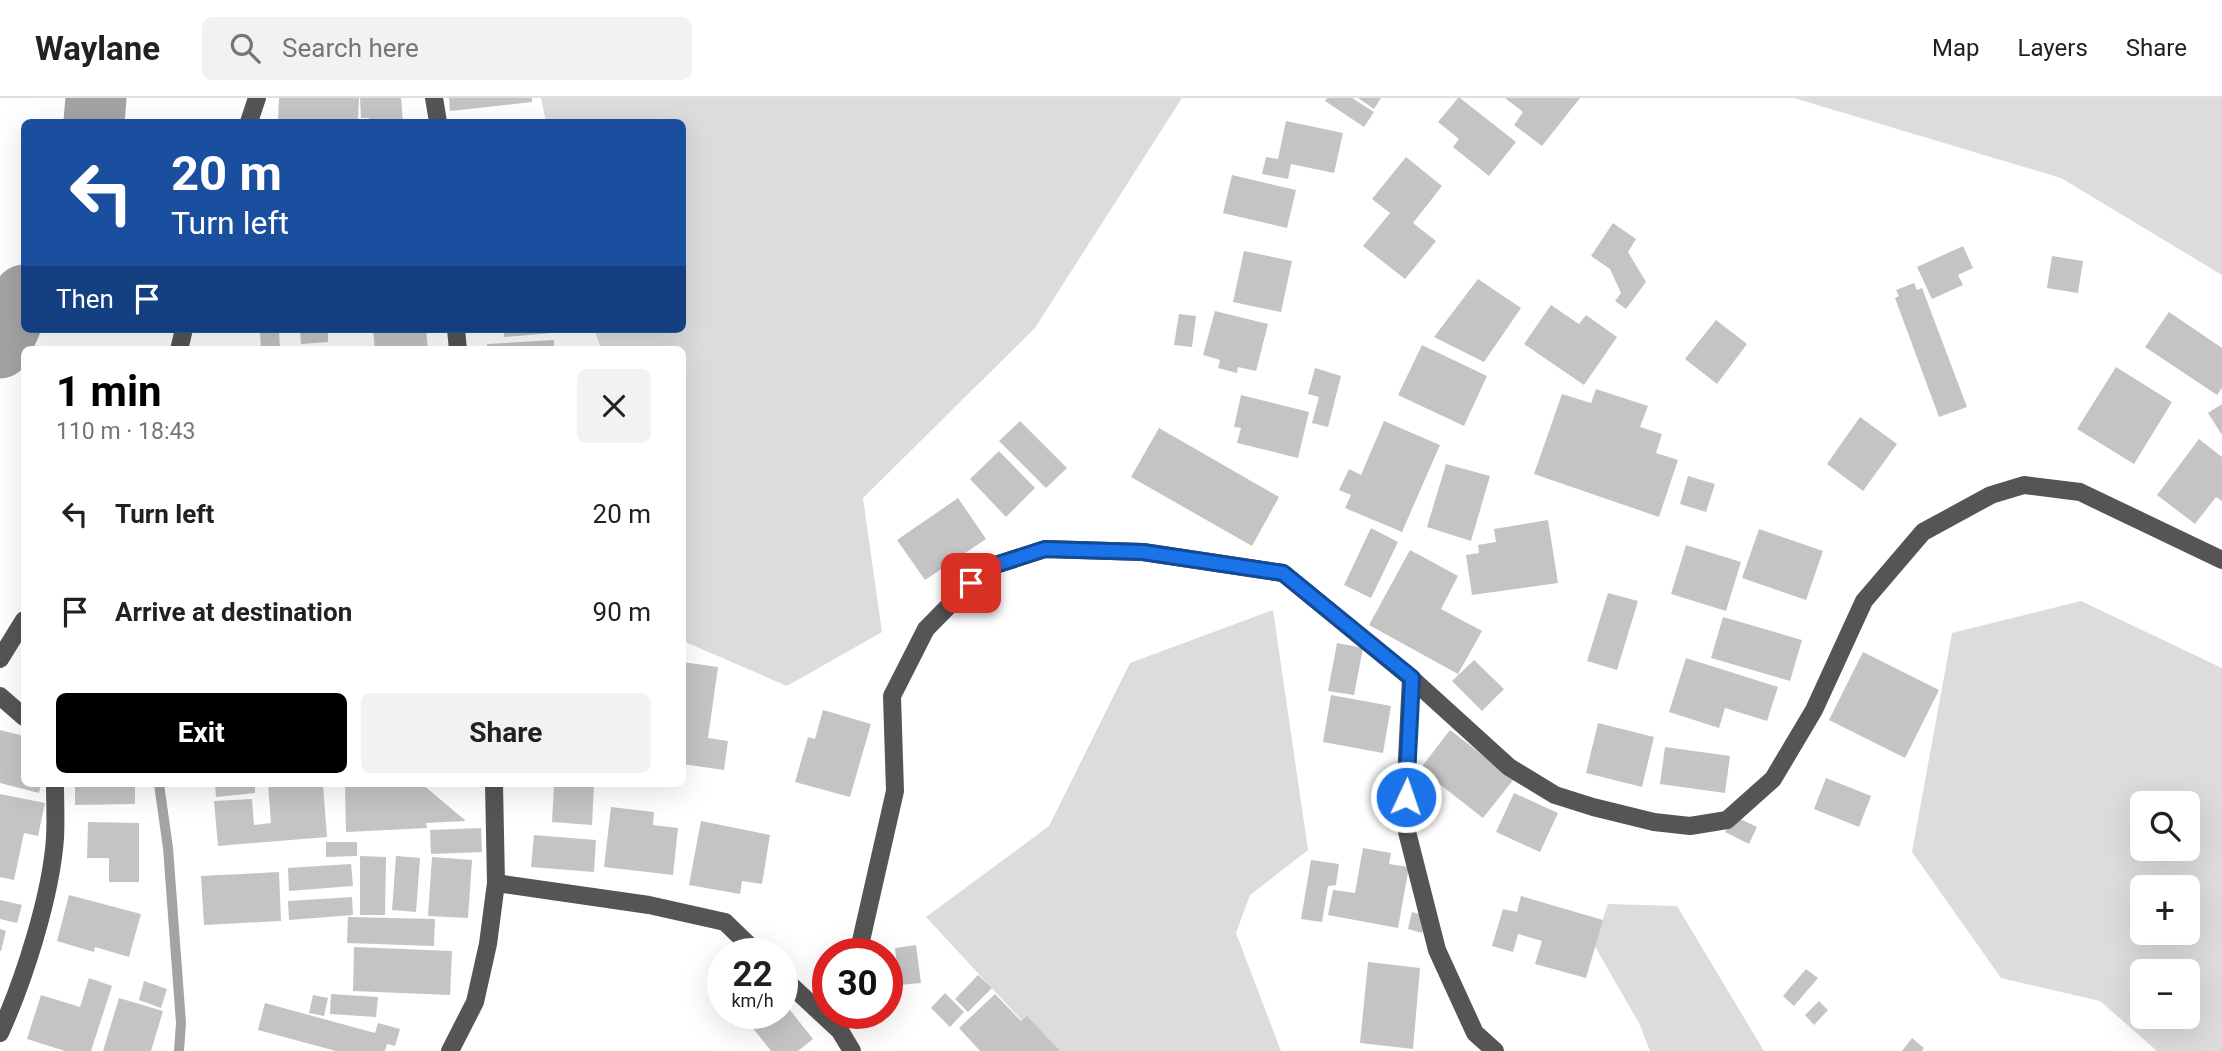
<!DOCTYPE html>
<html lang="en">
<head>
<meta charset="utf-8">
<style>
	:root { --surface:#fff; --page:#f2f2f2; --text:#202124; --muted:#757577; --line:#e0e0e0; --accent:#000 }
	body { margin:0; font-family:Roboto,sans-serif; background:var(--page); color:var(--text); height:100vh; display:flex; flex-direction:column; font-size:26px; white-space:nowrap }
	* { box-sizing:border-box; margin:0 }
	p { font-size:23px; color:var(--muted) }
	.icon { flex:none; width:38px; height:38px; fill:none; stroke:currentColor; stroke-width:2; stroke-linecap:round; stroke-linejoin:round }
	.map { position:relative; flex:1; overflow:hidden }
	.drawer { position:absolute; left:21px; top:248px; width:665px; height:441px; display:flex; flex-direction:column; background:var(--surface); border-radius:10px; box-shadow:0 7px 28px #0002 }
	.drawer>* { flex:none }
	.banner { position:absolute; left:21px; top:21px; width:665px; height:214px; border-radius:10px; box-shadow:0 7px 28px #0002; background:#1a4fa0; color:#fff; overflow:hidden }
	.buttons { position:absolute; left:2130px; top:693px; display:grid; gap:14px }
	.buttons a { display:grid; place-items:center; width:70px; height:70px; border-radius:10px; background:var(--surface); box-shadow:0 7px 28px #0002; font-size:35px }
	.speed { position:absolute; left:707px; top:840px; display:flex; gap:14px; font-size:35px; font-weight:700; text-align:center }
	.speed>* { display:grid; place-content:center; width:91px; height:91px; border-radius:50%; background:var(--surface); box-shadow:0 7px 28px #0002; line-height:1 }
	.speed small { font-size:18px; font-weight:400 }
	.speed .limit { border:10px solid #d22; background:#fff; color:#111 }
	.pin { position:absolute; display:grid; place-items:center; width:60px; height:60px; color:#fff; margin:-30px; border-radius:14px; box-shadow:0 4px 10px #0006 }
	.me { position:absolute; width:77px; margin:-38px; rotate:3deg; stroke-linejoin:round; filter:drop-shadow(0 0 5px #0008) }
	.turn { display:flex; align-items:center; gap:24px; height:147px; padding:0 35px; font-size:32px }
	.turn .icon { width:91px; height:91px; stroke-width:2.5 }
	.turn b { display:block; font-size:49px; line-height:60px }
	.then { display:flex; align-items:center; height:66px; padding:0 35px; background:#0003; gap:14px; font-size:26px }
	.round { display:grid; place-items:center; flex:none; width:74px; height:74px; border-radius:10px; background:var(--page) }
	.overview { display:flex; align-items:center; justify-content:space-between; height:119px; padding:0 35px }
	h1 { font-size:42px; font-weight:700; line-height:52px; color:var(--accent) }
	.primary-button { display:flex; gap:14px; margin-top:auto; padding:14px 35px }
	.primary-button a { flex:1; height:80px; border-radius:10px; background:var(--accent); color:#fff; font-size:28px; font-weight:700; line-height:80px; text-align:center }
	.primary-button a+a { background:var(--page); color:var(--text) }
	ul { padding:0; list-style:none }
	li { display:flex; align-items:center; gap:21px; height:98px; padding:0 35px }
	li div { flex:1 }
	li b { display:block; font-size:26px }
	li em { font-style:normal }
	header { display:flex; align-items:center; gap:42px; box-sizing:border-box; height:98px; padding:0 35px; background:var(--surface); border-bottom:2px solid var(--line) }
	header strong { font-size:33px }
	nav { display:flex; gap:38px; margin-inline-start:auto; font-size:24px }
	.search { width:490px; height:63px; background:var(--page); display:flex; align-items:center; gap:18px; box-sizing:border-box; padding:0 24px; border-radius:10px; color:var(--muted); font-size:26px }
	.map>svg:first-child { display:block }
	.green { fill:#dcdcdc; fill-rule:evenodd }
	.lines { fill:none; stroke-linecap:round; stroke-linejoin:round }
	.stream { stroke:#a3a3a3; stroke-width:10 }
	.river { stroke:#a3a3a3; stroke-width:61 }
	.building { fill:#c4c4c4 }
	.minor { stroke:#555; stroke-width:18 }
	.route-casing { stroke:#114b97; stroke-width:18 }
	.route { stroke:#1a73e8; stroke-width:12 }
</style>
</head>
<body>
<header>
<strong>Waylane</strong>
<div class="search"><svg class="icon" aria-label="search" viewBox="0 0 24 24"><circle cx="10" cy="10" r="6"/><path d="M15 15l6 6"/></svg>Search here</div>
<nav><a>Map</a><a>Layers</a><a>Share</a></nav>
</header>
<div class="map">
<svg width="2222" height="953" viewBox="0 0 2222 953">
	<rect width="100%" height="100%" fill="#fff"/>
	<path class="green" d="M541 0H1182L1035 230 863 400 882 534 787 588 683 543 682 252H602L594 231H682V24H546Z
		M1794 0H2222V177L2061 80Z
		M2081 503 2222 570V953H2157L2100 903 2001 880 1912 754 1952 535ZM2142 705H2188V751H2142ZM2142 789H2188V835H2142ZM2142 873H2188V919H2142Z
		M1273 512 1308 752 1250 797 1236 835 1281 953H1050L926 819 1049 728 1130 565Z
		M1608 806 1677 808 1764 953H1650L1639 925 1594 847Z"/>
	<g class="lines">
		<path class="stream" d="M159 686 168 750 181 925 179 953"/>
		<path class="river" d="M94 24 96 0
			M0 250 24 197"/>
	</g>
	<path class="building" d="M279 0H359L358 21H368V24H278Z
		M360 0H401L403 24H370L369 20H361Z
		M449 0H532V4L450 13Z
		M1327 0H1352L1374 14 1364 29 1325 3Z
		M1358 0H1381L1374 11Z
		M1458 0H1460L1516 44 1489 78 1453 49 1459 41 1438 24Z
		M1505 0H1580L1542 48 1514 27 1523 14Z
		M1286 23 1343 35 1334 75 1291 66 1288 81 1262 76 1266 59 1278 61Z
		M1406 59 1442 88 1413 125 1436 143 1405 181 1363 148 1390 115 1372 101Z
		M1232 77 1296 92 1287 130 1223 115Z
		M1613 125 1636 141 1628 154 1646 184 1626 211 1615 203 1621 195 1610 171 1591 158Z
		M1963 148 1973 170 1958 177 1963 187 1932 201 1917 169Z
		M1244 153 1292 163 1281 214 1233 204Z
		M2052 158 2083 163 2078 195 2047 190Z
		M1478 181 1521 210 1484 264 1434 239Z
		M1914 185 1917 192 1922 190 1967 309 1939 319 1895 200 1899 198 1896 192Z
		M1551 207 1579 226 1586 217 1617 239 1584 287 1524 246Z
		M1215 213 1268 226 1256 273 1238 269 1237 275 1218 270 1220 262 1203 257Z
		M2169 214 2222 250V290L2217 297 2145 249Z
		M1179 216 1196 218 1192 249 1174 247Z
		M1716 222 1747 246 1717 286 1685 261Z
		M300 231H328V244L301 246Z
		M373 231H426L428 252H375Z
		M504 231H551V235L504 239Z
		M279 232 280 252H261L260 233Z
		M554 242V252H487V246Z
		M1422 247 1487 278 1464 328 1398 297Z
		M2116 269 2172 304 2134 366 2077 331Z
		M1315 270 1341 278 1328 329 1312 325 1319 299 1308 296Z
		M1596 291 1648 308 1640 329 1662 336 1656 355 1678 362 1659 419 1534 376 1562 296 1591 305Z
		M1241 297 1309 314 1298 360 1237 345 1241 330 1234 329Z
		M2222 306V337L2208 315Z
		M1860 319 1897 346 1863 393 1827 366Z
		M1020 323 1067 370 1046 390 999 343Z
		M1384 323 1440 347 1402 434 1345 410 1351 397 1339 392 1349 371 1361 377Z
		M1159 330 1279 399 1252 448 1131 379Z
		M2199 341 2222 359V403L2216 399 2195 426 2157 397Z
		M999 353 1035 390 1006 419 970 381Z
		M1446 366 1490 378 1471 443 1427 429Z
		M1688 378 1715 386 1706 414 1680 406Z
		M958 400 986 441 925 482 897 442Z
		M1548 422 1558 485 1472 497 1466 457 1479 455 1478 447 1496 444 1494 431Z
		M1371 430 1398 444 1371 500 1344 487Z
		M1759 431 1823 453 1806 502 1742 480Z
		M1686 447 1741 464 1726 513 1671 496Z
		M1410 452 1458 478 1441 511 1482 533 1458 576 1369 527Z
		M1608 495 1638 503 1617 572 1587 563Z
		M1723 519 1802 542 1790 583 1711 560Z
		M1337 545 1363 550 1354 597 1328 593Z
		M1863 554 1939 592 1905 660 1829 622Z
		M1686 560 1778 589 1767 623 1725 610 1719 630 1669 614Z
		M1474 562 1504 591 1482 613 1452 583Z
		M682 564 718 569 708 640 728 643 724 672 682 666Z
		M1331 597 1391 608 1383 655 1323 644Z
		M823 612 871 626 850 699 795 684 808 639 815 641Z
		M1598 625 1654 639 1642 689 1586 675Z
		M0 632 24 638 22 664 24 665V686H41L39 695 0 685Z
		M1450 632 1514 681 1483 720 1420 671Z
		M1665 649 1730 658 1725 695 1660 686Z
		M1826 680 1871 698 1859 729 1814 711Z
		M75 686H135V706L75 707Z
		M215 686H255V695L216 699Z
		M268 686H323L327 739 218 748 214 703 252 701 254 727 271 725Z
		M345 686H422L466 723 426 725 427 730 346 734Z
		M554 686H594L592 727 552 724Z
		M1514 695 1558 715 1540 754 1496 734Z
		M0 696 45 705 38 738 24 735 14 782 0 779Z
		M611 709 654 714 653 727 678 730 673 777 604 769Z
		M1734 718 1757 729 1749 746 1725 734Z
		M701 723 770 737 762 786 742 783 740 796 689 787Z
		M88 724 139 725V784H109V760H87Z
		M481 730 482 754 431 756 430 732Z
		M534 737 596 742 594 774 531 769Z
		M326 744H357V758L326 759Z
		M1363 750 1391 755 1389 766 1409 769 1398 830 1328 817 1333 792 1355 795Z
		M360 758 386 759 385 817H360Z
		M396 758 420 760 416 814 392 812Z
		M432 759 472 762 468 820 428 818Z
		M1311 762 1339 766 1336 787 1328 788 1322 824 1301 821Z
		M351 766 353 788 289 793 288 770Z
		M279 774 281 823 204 827 201 778Z
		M69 797 141 816 129 859 95 849 94 854 57 843Z
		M1521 798 1603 822 1586 880 1535 866 1542 843 1518 836 1513 854 1492 848 1503 811 1517 814Z
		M352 799 353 817 289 822 288 803Z
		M0 802 22 807 17 825 0 821Z
		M1412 814 1427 818 1422 835 1408 831Z
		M348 819 435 821 434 848 347 845Z
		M0 831 6 833 1 853H0Z
		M916 847 921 885 899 887 895 850Z
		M354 849 452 853 450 897 353 893Z
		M723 859V882L712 866Z
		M1368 864 1420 870 1413 951 1360 945Z
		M1806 871 1818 880 1794 908 1783 898Z
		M978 877 992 890 968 914 955 901Z
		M89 880 112 888 91 953H65L27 941 41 897 80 909Z
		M144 883 167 891 161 910 139 902Z
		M945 895 964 914 950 929 931 910Z
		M331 896 378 899 376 919 330 916Z
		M995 896 1021 923 1027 918 1060 953H980L959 930Z
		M313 897 328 900 324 918 309 915Z
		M119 900 163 913 151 953H103Z
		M782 902 813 941 798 953H771L744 919 749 915H782Z
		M1819 903 1828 912 1814 927 1805 917Z
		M265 905 375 935 378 925 400 931 395 948 387 946 385 953H336L258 932Z
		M1912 940 1924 950 1922 953H1902Z"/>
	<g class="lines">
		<path class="minor" d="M434 0 438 24
			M249 24 257 0
			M456 231 458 252
			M179 252 184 231
			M0 561 24 522
			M1411 580 1404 722 1437 852 1475 935 1495 953
			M0 598 24 619
			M496 785 649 807 725 824 758 856
			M858 856 895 693 892 598 926 531 986 470 1045 451 1143 454 1283 475 1411 580 1509 669 1555 697 1593 709 1654 724 1690 728 1727 722 1773 681 1814 612 1864 503 1923 434 1991 397 2024 387 2080 394 2222 462
			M782 879 840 933 852 953
			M0 935C24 882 51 798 55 740 56 722 55 704 55 686
			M450 953 475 904 488 846 496 785 494 686"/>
	</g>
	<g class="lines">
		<g class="route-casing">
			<path id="route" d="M971 485 986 470 1045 451 1143 454 1283 475 1412 580 1406 699"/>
		</g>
		<use href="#route" class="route"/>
	</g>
</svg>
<div class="buttons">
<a><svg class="icon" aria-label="search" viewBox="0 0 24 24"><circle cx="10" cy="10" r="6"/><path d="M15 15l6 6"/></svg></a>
<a>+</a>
<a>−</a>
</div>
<div class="speed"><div>22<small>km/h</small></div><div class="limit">30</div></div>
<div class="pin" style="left:971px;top:485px;background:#d93025"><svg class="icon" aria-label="arrive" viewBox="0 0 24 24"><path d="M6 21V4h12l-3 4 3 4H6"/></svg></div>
<svg class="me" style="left:1406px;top:699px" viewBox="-20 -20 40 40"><circle r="17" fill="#1a73e8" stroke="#fff" stroke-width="3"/><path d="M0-11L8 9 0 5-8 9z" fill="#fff"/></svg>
<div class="banner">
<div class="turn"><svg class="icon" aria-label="left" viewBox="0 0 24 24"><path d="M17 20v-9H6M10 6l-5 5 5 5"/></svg><div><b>20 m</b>Turn left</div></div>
<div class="then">Then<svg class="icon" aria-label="arrive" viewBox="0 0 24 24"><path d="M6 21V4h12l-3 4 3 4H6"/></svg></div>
</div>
<section class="drawer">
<div class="overview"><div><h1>1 min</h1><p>110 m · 18:43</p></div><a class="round"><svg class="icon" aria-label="close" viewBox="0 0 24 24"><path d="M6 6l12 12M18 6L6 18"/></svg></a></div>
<ul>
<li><svg class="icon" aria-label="left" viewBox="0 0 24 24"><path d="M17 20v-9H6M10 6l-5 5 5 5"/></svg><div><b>Turn left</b></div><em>20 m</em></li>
<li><svg class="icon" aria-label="arrive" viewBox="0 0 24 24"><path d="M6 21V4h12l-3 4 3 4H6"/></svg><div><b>Arrive at destination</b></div><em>90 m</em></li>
</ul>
<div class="primary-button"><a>Exit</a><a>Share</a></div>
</section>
</div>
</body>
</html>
